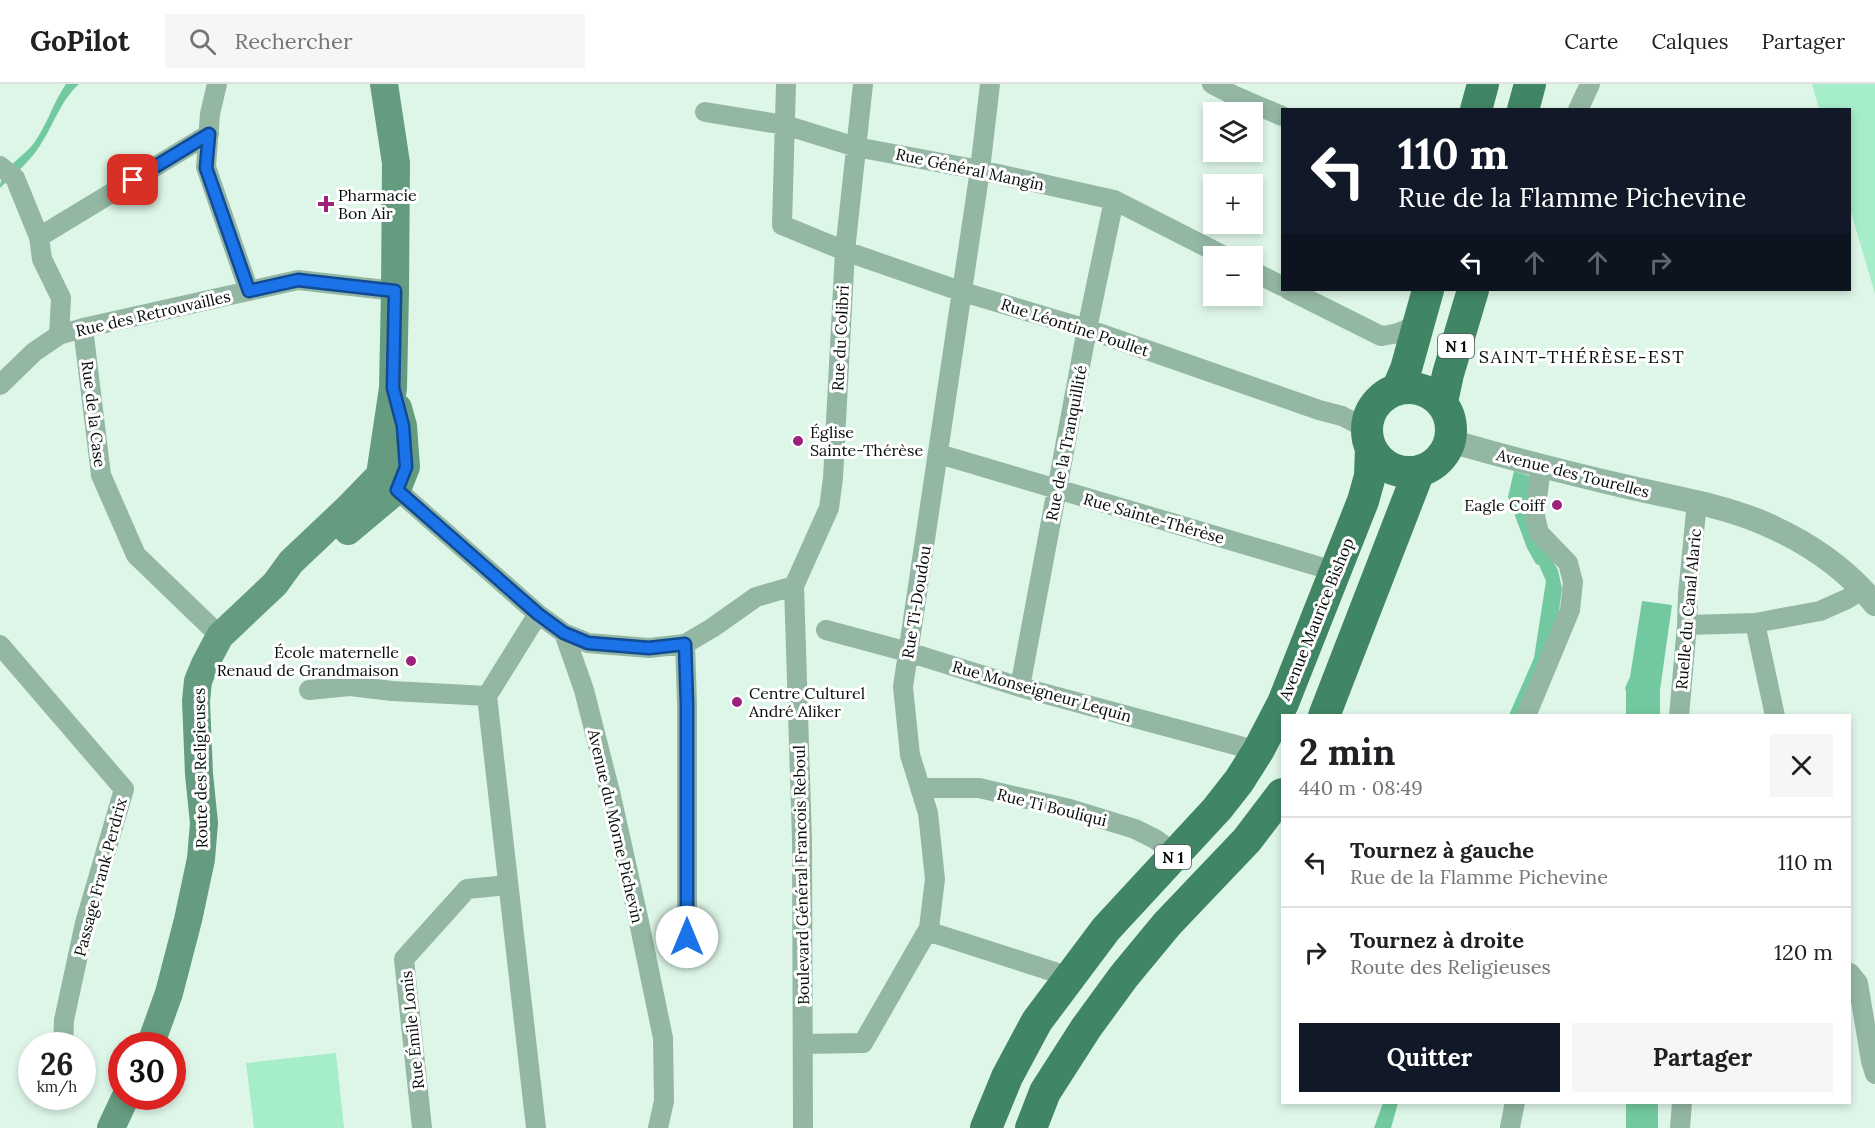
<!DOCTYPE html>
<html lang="fr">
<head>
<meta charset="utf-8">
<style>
	:root { --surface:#fff; --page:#f6f6f6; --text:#202124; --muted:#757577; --line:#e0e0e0; --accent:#111827 }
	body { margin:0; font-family:Lora,serif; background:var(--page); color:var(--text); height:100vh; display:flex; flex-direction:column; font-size:22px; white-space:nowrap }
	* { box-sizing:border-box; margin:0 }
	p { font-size:20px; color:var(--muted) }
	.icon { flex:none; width:33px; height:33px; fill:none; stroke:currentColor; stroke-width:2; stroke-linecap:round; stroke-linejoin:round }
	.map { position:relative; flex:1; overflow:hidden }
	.side { position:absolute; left:1281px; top:630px; width:570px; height:390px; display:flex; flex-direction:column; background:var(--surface); border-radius:0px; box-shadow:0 3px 9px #0003 }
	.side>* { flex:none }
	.top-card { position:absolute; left:1281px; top:24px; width:570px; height:183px; border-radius:0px; box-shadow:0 3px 9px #0003; background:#111827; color:#fff; overflow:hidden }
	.tools { position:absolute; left:1203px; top:18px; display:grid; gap:12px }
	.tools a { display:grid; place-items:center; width:60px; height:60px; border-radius:0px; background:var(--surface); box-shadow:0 3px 9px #0003; font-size:30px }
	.speed { position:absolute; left:18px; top:948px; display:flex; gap:12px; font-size:30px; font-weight:700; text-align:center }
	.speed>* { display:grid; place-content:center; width:78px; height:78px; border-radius:50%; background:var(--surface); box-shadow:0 3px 9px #0003; line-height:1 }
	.speed small { font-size:15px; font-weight:400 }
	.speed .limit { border:9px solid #d22; background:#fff; color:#111 }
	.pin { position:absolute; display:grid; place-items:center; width:51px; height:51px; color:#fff; margin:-26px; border-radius:12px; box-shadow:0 3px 9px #0006 }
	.me { position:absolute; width:66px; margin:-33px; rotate:0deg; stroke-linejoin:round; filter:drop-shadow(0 0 4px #0008) }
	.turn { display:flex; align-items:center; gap:21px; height:126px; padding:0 18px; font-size:27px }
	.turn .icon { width:78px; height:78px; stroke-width:2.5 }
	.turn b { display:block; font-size:42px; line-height:51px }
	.lanes { display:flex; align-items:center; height:57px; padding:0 18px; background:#0003; justify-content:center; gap:30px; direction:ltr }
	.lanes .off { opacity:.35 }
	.round { display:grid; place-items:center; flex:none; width:63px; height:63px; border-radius:0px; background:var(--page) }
	.head { display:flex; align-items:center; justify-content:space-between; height:102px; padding:0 18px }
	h1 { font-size:36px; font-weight:700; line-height:45px }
	.button { display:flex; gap:12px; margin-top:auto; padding:12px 18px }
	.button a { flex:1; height:69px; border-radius:0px; background:var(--accent); color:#fff; font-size:24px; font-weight:700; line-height:69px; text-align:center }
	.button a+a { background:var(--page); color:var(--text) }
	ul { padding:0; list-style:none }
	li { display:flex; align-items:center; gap:18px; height:90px; padding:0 18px; border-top:2px solid var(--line) }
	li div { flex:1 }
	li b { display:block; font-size:22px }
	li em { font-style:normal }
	header { display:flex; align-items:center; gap:36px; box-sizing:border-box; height:84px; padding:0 30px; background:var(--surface); border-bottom:2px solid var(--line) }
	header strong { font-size:28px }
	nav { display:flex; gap:33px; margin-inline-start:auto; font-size:21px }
	.search { width:420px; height:54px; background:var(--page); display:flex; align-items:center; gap:15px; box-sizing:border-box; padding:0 21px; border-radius:0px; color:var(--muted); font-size:22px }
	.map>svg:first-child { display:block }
	.green { fill:#a6eec9 }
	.water { fill:#73c99f }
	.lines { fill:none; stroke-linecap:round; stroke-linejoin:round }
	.minor { stroke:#94b7a4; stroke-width:20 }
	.tertiary { stroke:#94b7a4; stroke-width:24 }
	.secondary { stroke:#659b7f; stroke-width:28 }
	.primary { stroke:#408665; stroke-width:32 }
	.route-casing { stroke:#114b97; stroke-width:15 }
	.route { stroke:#1a73e8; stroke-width:10 }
	.poi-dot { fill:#9c227b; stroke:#fff; stroke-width:2 }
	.labels { text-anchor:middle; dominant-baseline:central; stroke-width:6; stroke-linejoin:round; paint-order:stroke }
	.shield { fill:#fff; stroke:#515653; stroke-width:1.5 }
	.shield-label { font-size:15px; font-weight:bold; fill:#060d09 }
	.street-label { font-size:16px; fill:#060d09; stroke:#fff }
	.poi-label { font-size:16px; fill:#060d09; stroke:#fff; text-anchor:start }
	.neighbourhood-label { font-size:18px; letter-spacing:1.5px; fill:#060d09; stroke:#fff }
</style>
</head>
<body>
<header>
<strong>GoPilot</strong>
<div class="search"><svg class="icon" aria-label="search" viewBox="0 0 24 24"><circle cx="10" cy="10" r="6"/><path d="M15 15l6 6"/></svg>Rechercher</div>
<nav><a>Carte</a><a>Calques</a><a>Partager</a></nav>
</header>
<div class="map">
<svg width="1875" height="1044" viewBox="0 0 1875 1044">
	<rect width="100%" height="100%" fill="#def6e8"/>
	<path class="green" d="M1812 0H1875V210L1850 125V26L1819 25Z
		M336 969 344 1044H254L246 979Z"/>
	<path class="water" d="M66 0H79C60 17 53 43 39 63 29 79 13 91 0 104 0 84 23 74 34 59 47 41 53 19 66 0Z
		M1514 387 1530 392 1548 468 1558 486 1562 504 1559 527 1545 572 1524 631H1509L1534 574 1546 497 1539 481 1536 480 1527 464 1508 413Z
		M1642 517 1672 521 1660 606V631H1626V607L1625 604 1630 593Z
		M1383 1019H1398L1391 1044H1374Z
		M1626 1019H1658V1044H1626Z"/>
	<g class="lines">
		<path class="minor" d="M217 0 210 30 206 83 249 207
			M786 0 782 141 845 167 963 208 1087 245 1319 326 1342 332 1367 345
			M1212 0 1235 12 1282 32
			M1578 26 1590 0
			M705 28 785 41 856 63 980 86 1114 116 1224 172
			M0 82 15 94 39 153 42 175 61 214 59 251
			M39 153 209 50
			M1252 187 1282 202
			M1289 206 1381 252C1399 250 1406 247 1420 236
			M83 244 101 391 136 471 220 552
			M0 301 34 268 59 251 83 244 298 196 395 207
			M939 370 1334 487
			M388 398 538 530 564 549 588 559 649 564 685 560 712 544 756 513 794 502
			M1755 539 1775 632
			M1687 541 1755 539 1820 527 1847 515 1863 505
			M826 546 908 568 1020 603 1258 667
			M564 549 584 606 611 712 639 838 663 954 664 1017 658 1044
			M685 560 687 620V853
			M0 561 124 705 85 839 64 936 63 962
			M1020 603 1087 245 1114 116
			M309 606 350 602 392 607 487 612 538 530
			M487 612 536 1044
			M1526 632 1570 526 1573 498 1568 479 1539 449 1535 432 1541 382
			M1679 632 1687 541 1688 510 1697 418
			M920 704H979L1070 725 1135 745 1155 755 1176 770
			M927 847 1070 893
			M1850 889 1858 899 1871 977 1875 990
			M803 960 863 959 929 844 935 795 928 729 910 671 903 603 980 86 990 0
			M1510 1043 1515 1018
			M422 1044 404 875 467 805 508 801
			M803 1044 802 756 794 502 829 424 833 394 845 167 863 0
			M1680 1044 1682 1018"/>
		<path class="tertiary" d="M1450 357C1509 374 1568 389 1628 403 1670 413 1716 420 1756 436 1801 454 1844 482 1875 520"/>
		<path class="secondary" d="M348 447 397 406 406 383 403 342 398 324
			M150 962 169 909 188 836 201 775 204 739 199 690 196 617 198 597 205 580 220 552 275 500 291 478 348 424 380 391 393 304 395 207 396 79 384 0
			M111 1044 126 1012"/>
		<path class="primary" d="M1476 26 1483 0
			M1523 26 1530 0
			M1367 346a42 42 0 1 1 84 0a42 42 0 1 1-84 0Z
			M1397 306 1406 285 1428 206
			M1442 318 1448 290 1473 206
			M1324 632 1419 387
			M986 1044 1007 993 1037 937 1106 845 1217 725 1239 697 1258 667 1283 619 1363 417 1370 392 1371 364
			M1031 1044 1045 1008 1086 944 1124 892 1167 840 1247 756 1282 710"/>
	</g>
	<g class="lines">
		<g class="route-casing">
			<path id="route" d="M133 96 209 50 206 84 249 207 298 196 395 207 393 304 403 342 406 383 397 406 538 530 564 549 588 559 649 564 685 560 687 620V853"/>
		</g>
		<use href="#route" class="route"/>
	</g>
	<g class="poi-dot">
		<path d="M323 111h6v6h6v6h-6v6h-6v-6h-6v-6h6z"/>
		<circle cx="798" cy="357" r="6"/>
		<circle cx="1557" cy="421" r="6"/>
		<circle cx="411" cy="577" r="6"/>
		<circle cx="737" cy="618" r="6"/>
	</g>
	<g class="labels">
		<g class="shield">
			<rect x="1438" y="250" width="36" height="24" rx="4.5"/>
			<rect x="1155" y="761" width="36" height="24" rx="4.5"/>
		</g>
		<g class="shield-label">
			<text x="1456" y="262">N 1</text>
			<text x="1173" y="773">N 1</text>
		</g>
		<g class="street-label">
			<text transform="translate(970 85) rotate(12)">Rue Général Mangin</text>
			<text transform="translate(153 229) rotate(-13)">Rue des Retrouvailles</text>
			<text transform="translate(1075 243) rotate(18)">Rue Léontine Poullet</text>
			<text transform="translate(840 254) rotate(-87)">Rue du Colibri</text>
			<text transform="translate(94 330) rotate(83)">Rue de la Case</text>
			<text transform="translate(1066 359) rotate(-79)">Rue de la Tranquillité</text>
			<text transform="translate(1573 389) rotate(14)">Avenue des Tourelles</text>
			<text transform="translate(1154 434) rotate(16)">Rue Sainte-Thérèse</text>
			<text transform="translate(916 518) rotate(-81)">Rue Ti-Doudou</text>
			<text transform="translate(1688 525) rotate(-85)">Ruelle du Canal Alaric</text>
			<text transform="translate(1316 535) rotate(-68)">Avenue Maurice Bishop</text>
			<text transform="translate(1042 607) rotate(16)">Rue Monseigneur Lequin</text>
			<text transform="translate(200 684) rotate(-91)">Route des Religieuses</text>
			<text transform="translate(1052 723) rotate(14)">Rue Ti Bouliqui</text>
			<text transform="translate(616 742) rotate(77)">Avenue du Morne Pichevin</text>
			<text transform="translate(801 791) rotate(-91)">Boulevard Général Francois Reboul</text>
			<text transform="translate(100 793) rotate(-75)">Passage Frank Perdrix</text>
			<text transform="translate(412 946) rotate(-96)">Rue Émile Lonis</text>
		</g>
		<g class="poi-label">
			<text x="338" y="111">Pharmacie<tspan x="338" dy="18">Bon Air</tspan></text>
			<text x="810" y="348">Église<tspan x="810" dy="18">Sainte-Thérèse</tspan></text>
			<text x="1545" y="421" text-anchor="end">Eagle Coiff</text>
			<text x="399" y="568" text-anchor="end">École maternelle<tspan x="399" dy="18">Renaud de Grandmaison</tspan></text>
			<text x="749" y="609">Centre Culturel<tspan x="749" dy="18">André Aliker</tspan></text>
		</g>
		<g class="neighbourhood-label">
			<text x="1582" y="272">SAINT-THÉRÈSE-EST</text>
		</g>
	</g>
</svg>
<div class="tools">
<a><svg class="icon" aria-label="layers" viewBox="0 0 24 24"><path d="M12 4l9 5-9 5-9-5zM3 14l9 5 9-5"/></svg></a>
<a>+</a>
<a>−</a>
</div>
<div class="speed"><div>26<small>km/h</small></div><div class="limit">30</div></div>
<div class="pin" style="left:133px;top:96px;background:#d93025"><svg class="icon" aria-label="arrive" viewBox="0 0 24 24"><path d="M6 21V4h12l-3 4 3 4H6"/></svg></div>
<svg class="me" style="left:687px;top:853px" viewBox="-20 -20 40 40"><circle r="19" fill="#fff"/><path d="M0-13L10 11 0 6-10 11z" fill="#1a73e8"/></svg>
<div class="top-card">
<div class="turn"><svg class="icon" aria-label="left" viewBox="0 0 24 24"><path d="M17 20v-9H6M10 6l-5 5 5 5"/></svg><div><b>110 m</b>Rue de la Flamme Pichevine</div></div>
<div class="lanes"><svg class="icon" aria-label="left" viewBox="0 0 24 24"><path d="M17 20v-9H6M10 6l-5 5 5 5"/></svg><svg class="icon off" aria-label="ahead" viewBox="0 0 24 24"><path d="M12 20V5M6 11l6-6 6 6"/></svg><svg class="icon off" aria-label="ahead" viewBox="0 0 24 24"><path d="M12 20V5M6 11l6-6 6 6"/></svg><svg class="icon off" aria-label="right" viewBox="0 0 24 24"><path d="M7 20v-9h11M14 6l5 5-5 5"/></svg></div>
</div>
<section class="side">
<div class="head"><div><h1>2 min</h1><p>440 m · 08:49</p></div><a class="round"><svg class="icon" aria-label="close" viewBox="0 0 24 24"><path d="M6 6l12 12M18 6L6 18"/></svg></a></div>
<ul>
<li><svg class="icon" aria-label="left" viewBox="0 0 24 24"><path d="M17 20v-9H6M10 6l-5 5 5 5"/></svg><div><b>Tournez à gauche</b><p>Rue de la Flamme Pichevine</p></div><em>110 m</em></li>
<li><svg class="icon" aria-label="right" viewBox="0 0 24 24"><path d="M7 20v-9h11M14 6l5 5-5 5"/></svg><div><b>Tournez à droite</b><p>Route des Religieuses</p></div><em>120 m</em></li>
</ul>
<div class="button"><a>Quitter</a><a>Partager</a></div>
</section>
</div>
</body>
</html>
